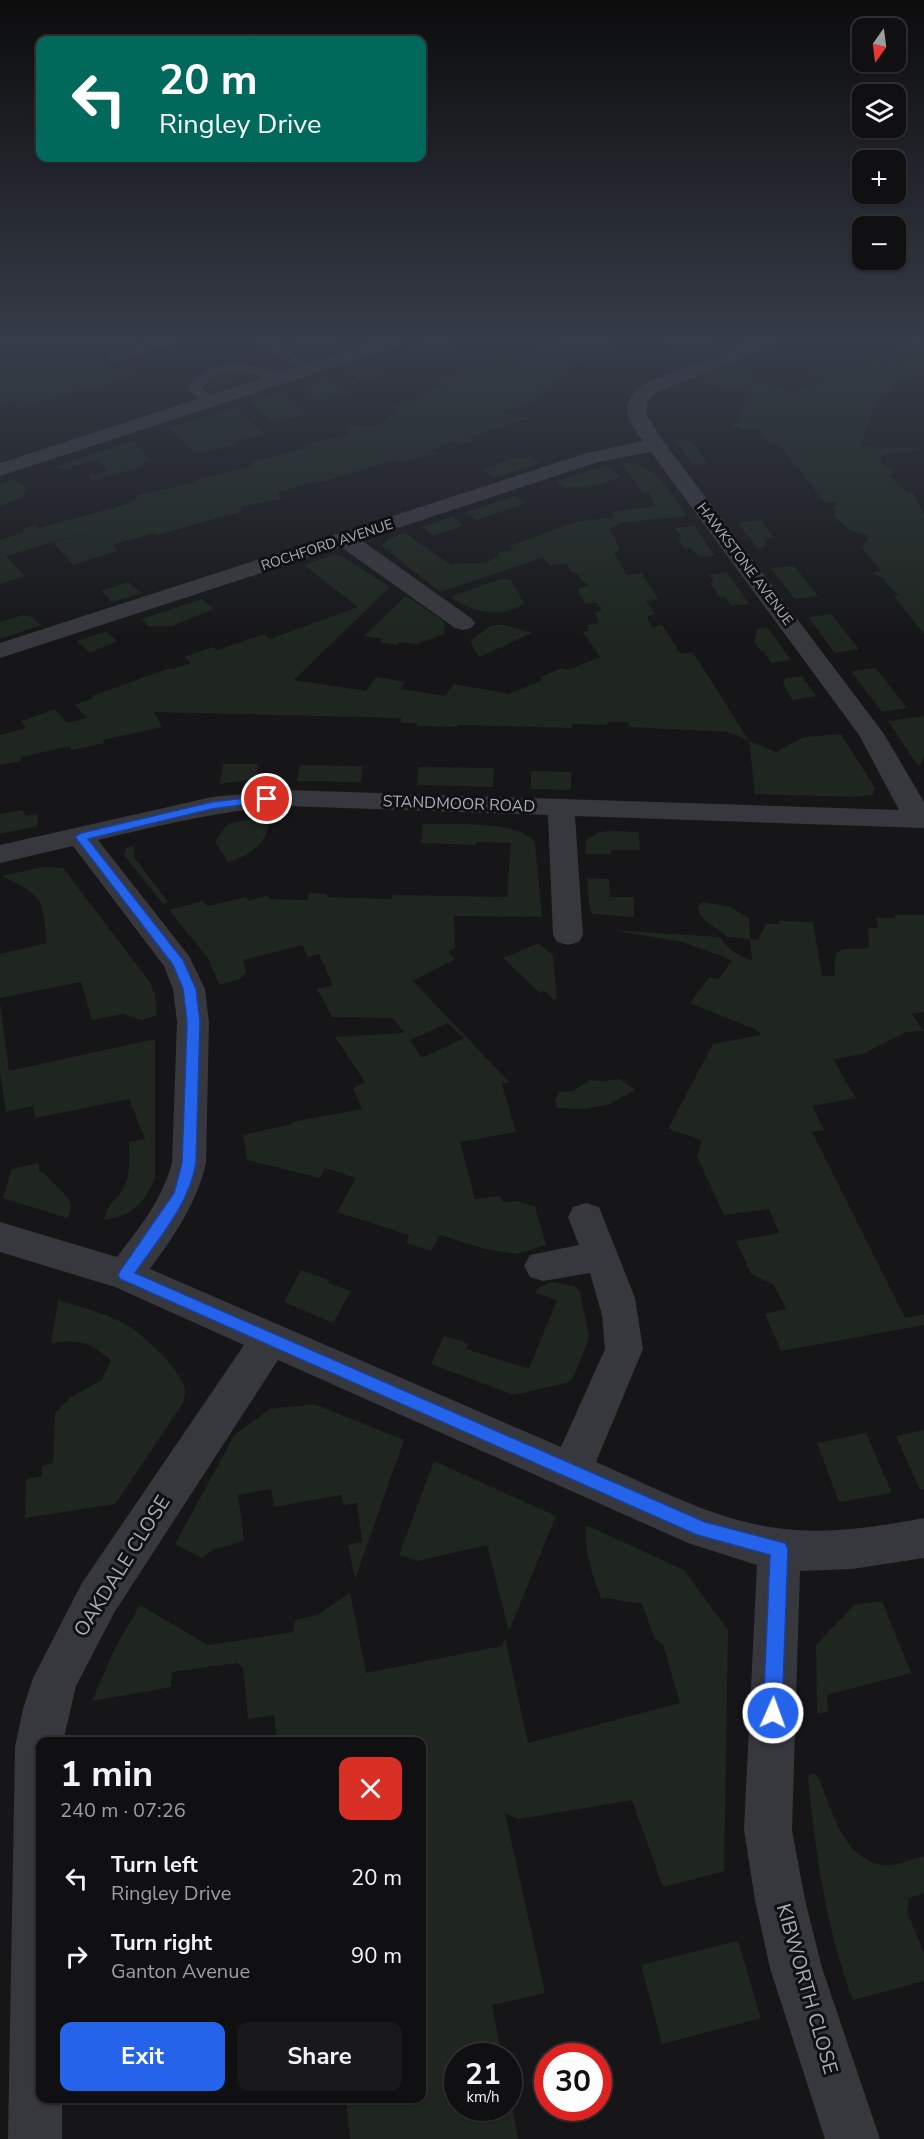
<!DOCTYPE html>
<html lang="en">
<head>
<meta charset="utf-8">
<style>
	:root { --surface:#101012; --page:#19191b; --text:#f1f3f6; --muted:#9c9d9f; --line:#303032; --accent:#2563eb }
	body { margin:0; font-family:"Nunito Sans",sans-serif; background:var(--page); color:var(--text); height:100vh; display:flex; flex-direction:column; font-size:22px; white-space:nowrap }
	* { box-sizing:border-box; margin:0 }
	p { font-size:20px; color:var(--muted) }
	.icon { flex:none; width:33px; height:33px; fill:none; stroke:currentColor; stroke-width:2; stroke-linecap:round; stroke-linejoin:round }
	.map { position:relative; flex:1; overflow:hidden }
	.side { position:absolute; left:36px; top:1737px; width:390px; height:366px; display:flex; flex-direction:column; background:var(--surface); border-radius:12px; box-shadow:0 2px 4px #0004,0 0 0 2px var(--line) }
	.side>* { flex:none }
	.banner { position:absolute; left:36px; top:36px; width:390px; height:126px; border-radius:12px; box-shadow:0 2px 4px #0004,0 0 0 2px var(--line); background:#00695c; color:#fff; overflow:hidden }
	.needle { width:39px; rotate:194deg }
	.controls { position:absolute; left:852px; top:18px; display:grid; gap:12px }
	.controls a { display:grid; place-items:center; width:54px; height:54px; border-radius:12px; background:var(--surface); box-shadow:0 2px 4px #0004,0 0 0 2px var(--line); font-size:30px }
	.speed { position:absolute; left:444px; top:2043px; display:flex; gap:12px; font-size:30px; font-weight:700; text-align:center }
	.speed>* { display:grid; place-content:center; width:78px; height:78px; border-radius:50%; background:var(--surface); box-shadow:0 2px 4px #0004,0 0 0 2px var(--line); line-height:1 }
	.speed small { font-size:15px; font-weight:400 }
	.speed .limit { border:9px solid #d22; background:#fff; color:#111 }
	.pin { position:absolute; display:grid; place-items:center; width:51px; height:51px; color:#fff; margin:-26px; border:3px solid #fff; border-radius:50%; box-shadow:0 2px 6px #0007 }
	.me { position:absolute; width:66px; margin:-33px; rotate:2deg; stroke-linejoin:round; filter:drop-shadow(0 0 4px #0008) }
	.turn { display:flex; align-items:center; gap:21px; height:126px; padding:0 24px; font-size:27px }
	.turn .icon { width:78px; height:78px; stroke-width:2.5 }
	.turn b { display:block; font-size:42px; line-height:51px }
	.round { display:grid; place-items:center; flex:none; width:63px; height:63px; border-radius:12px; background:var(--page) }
	.head { display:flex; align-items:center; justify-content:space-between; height:102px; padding:0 24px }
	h1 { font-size:36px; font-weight:700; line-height:45px }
	.action { display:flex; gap:12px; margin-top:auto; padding:12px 24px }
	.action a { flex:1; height:69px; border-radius:12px; background:var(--accent); color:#fff; font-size:24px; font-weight:700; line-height:69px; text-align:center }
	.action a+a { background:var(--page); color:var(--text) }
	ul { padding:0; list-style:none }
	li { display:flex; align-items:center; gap:18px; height:78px; padding:0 24px }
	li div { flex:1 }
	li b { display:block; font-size:22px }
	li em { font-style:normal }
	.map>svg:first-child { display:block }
	.green { fill:#1e261f; fill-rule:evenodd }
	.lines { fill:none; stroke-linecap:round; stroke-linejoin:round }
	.service { fill:#37383d; fill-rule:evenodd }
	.minor { fill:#37383d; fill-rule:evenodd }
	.route { fill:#2563eb; stroke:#184099; stroke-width:1.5 }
	.labels { text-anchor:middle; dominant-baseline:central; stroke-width:6; stroke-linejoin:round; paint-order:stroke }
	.far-street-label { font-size:14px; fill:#a8adb8; stroke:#111113 }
	.street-label { font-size:16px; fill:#a8adb8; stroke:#111113 }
	.near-street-label { font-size:20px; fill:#a8adb8; stroke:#111113 }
</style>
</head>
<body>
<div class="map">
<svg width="924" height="2139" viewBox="0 0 924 2139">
	<rect width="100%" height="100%" fill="#161618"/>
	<path class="green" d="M0 342H139L96 355 133 376 97 388 93 386 19 408 11 403 0 406Z
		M302 342H333L342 347 316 355 300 346Z
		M432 342H444L455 348 412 363 395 355Z
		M558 342H610L602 346 615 351 571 368 552 385H548L532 401 535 402 501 413 530 418 469 437 475 441 465 444 451 442 432 450 437 453 402 463 393 460 319 483 315 481 277 493 283 498 240 507 243 511 157 535 153 533 112 545 118 551 73 565 53 543 115 524 6 556 25 576 0 584V540L25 532 22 529 35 525 39 528 131 503 138 495 196 482 195 480 254 466 251 462 306 448 304 446 349 434 342 428 350 426 346 423C363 427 383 432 390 413L398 411 391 405 426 397 421 392 444 388 433 382 497 360 506 364 560 344Z
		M664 342H708L717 351 703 360Z
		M916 342H924V374L893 384 892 390 877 400 860 447 918 448V450L884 454 878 461 893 471 890 476 908 493 913 492 924 515V634L894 596 899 595 886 584 885 579 871 572 881 571 861 547 868 539 867 535 851 531 834 517 835 512 833 508 836 505 835 502 825 503 778 443 769 444 757 429 742 431 739 427H730L742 414 738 413 754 393 695 382 736 365 745 374 790 394 822 382 807 375 827 369 845 375 865 365 872 357 894 366 900 363 883 357Z
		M772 350 793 358 771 366 753 358Z
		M371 362 386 374 362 381 346 370Z
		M239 372 257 374 205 390 206 384 221 375Z
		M330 376 349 394 318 401 300 385Z
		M281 392 308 414 274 422 249 402Z
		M234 408 265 434 233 442 235 445 196 454 169 428Z
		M682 439 694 444 708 464 693 465 674 440Z
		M133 441 151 460 144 462 142 467 92 481 88 476 108 471 98 461 71 466 72 469H61L56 466Z
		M529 456 541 463 495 478 482 470 515 457 518 459Z
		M621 463C657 462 668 490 687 516L619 523 609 529 620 549 614 553 627 575 642 573 658 599 646 601 655 614 647 617 652 627 662 625 681 654 693 652 749 741 776 752 804 737 841 734 875 788 873 795 856 797 755 794 749 741 728 732 629 727V722H608L607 725 572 724V728L458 725 457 727 417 726V723H401V718L154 712 162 727 103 740 105 743 71 750 70 746 22 757V761L0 765V735L26 728 21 721 55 709 67 723 87 718 75 705 93 698 92 696 170 668 172 669 191 663 184 657 213 647 217 650 264 634 270 639 358 607 304 565 335 554 341 556 390 587 294 680 366 691 376 677 405 682 401 689 445 696 454 684 509 694 543 680 540 677 562 668 568 670 600 657 582 631H589L587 625 599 623 595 612 602 611 597 603 585 604 577 589 589 585 582 581 577 573 571 572 567 564 551 565 542 558 440 592 382 546 388 539 405 533 451 565C468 560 490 570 500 551L502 552 513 549 510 546 576 522 615 517 612 512 655 506 649 492H643Z
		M608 465 620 477 599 485 565 488 556 481Z
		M12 480 19 481 26 489 22 497 0 506V484Z
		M514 496 526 503 477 520 465 513Z
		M452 517 464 525 433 536 423 527Z
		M761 520 773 537 766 539V545L758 549 738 523Z
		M694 526 715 556 700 557 691 549 684 548 678 538 681 536 675 528Z
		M794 566 818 596 795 599 771 568Z
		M727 572 749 604 731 606 725 597H720L710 583 714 582 709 575Z
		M504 578 511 580 524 604C499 619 473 612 450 597Z
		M128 582 142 593 113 602 101 591Z
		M406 596 442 620 445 624 444 634 417 644 399 642 397 645 380 642 382 639 364 636Z
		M202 599 214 609 172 626H148L142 619Z
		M831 614 859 649 835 653 808 617Z
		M23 615 32 617 41 625 0 639V622Z
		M492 625H505L532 633 479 657 470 641Z
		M767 627 791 660 771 663 763 650 761 651 754 642 757 629Z
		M106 631 117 641 90 653 77 641Z
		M876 668 907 708 882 712 851 671Z
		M802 676 816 696 792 700 783 682 786 678Z
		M924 716V756L919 767 888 721Z
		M223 764H258L256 779 220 784Z
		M300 765 363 766 361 782 297 781Z
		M418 767 494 768 493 787 417 785Z
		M531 771 571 772V790L531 789Z
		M22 810 26 816 37 814 38 826 0 834V814Z
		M270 819C267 845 250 855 228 862L215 842 227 824 247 820Z
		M423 824C453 825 514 819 535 842L542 917 454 916 455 948 448 952 455 959 413 981 509 1082 502 1084 516 1132 460 1142 475 1199 500 1196 503 1202 517 1201 535 1206 546 1245 516 1254 485 1249 440 1235 431 1251 406 1243 409 1235 337 1212 356 1178 325 1168 320 1178 247 1160 243 1135 292 1124V1122L362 1109 353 1088 365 1082 335 1037 404 1033 393 1018 332 1017 317 989 333 985 319 954 308 957 302 945 243 960 246 972 240 979 219 985 208 958 169 910 203 901 207 906 246 897 248 901 268 895 270 899 307 900 309 893 327 894V897L392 899 393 895 507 897 511 843 476 842V845L421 843ZM448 1023 464 1038 422 1058 410 1040Z
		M608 831 639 832 640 850H611V854H585L586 840 598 833Z
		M134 845V857L168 902 163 904 124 855 126 848Z
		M44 867 63 868 149 981 155 994 157 1015 142 1020 123 1014 92 1020 81 982 0 998V954L47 943C42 897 44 896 1 876Z
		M587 878 609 879 610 897H634V917L592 914 589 905Z
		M703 902 730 907 749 918 750 939 758 940 766 924H779V921L813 922 822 976H835C832 943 842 950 869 948L868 928H878L876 918H895V915H924V1012L912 1014 923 1031 906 1032 863 1054 833 1059 856 1098 812 1106 824 1130 812 1132 905 1318 924 1314V1325L781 1351 765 1314 786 1309 774 1285 751 1274 736 1241 779 1233 769 1209 724 1215 697 1156 702 1140 668 1129 713 1044 760 1035 759 1031 690 1003 709 977 718 980 732 960 682 942 611 930 720 937C728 950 738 955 752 961L750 939 727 937C717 925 699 924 698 906Z
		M539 943 553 956 557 998 554 1000 545 991 540 993 503 958Z
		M0 1002 9 1071 155 1039V1178C143 1205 133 1215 104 1220 109 1198 118 1202 125 1185 131 1172 129 1155 129 1142L145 1139 129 1099 35 1118 33 1106 6 1112 0 1072Z
		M620 1079 635 1090 610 1104 585 1109 557 1108 555 1100 559 1092 573 1091 590 1080 604 1081Z
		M38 1163 39 1171 46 1174C54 1188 80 1198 67 1218L3 1198 12 1169Z
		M301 1270 329 1280 328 1283 351 1291 333 1323 284 1302Z
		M551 1282 574 1286 580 1292 589 1337 575 1374 570 1382 514 1395 431 1364 444 1336 468 1343 466 1349 529 1369 557 1300 535 1293 538 1288Z
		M58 1300C81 1307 106 1313 127 1325 145 1336 180 1369 185 1389 186 1394 184 1398 183 1403L115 1504 25 1518 26 1479 42 1476V1466L53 1463 55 1413 71 1397 102 1380 111 1360C88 1342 81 1339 51 1343Z
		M314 1404 404 1440 355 1579 348 1545 362 1542 357 1503 344 1505 341 1495 274 1507 271 1489 238 1495 244 1541 212 1550 202 1558 175 1544 235 1434 270 1409Z
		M924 1430V1489L920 1490 896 1436Z
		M866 1433 892 1493 839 1502 817 1443Z
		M434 1461 556 1516 509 1631 487 1545 418 1561 399 1555Z
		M586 1525 684 1570 728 1630 724 1871 663 1887 632 1800 518 1819 505 1813 545 1993 492 2005 502 2056H458V2108H508L509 2088 518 2139H350L346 2099 422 2098V1742L277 1741 274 1715 248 1719 243 1667 237 1663 172 1672 171 1687 92 1701 115 1648 140 1605 208 1645 293 1632 295 1620 317 1615 350 1593 366 1673 502 1646 505 1638 528 1743 680 1703 663 1645 655 1639 641 1602C626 1605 617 1597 601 1598 592 1575 584 1550 586 1525Z
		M882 1601 911 1673 827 1695 828 1712 817 1714 816 1645 854 1605Z
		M811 1774H816L819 1779C832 1810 843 1859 883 1865 895 1867 912 1859 924 1856V1893L909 1898 907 1912 924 1953V1981L853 2000C825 1924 816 1857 808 1777Z
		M738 1941 761 2018 662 2044 641 1965Z"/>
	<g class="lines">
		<path class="service" d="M150 342H172L170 345 114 362 107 358 109 355Z
			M256 342H274L319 369 312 373 307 372Z
			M234 364 260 367 287 375 289 378 282 382C256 376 221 361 202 389L218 401 211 405 187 390C199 372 212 366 234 364Z"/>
		<path class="minor" d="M374 342H402L399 346 0 476V463Z
			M752 342H778L775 346 659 391 647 401V415L663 441 884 734 924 802V828L575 816 583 935 579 942 568 945 557 942 553 935 548 815 286 806C222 810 161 825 98 840L189 956 205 989 209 1022 206 1163C197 1203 174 1236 150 1269L561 1447 605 1349 602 1315 590 1273 543 1281 530 1277 524 1266 530 1255 579 1245 568 1217 573 1207 586 1203 599 1207 635 1298 643 1349 596 1462C654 1487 714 1520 777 1528 826 1535 876 1527 924 1518V1558L852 1569 800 1571 792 1830 805 1900 822 1968 880 2139H825L770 1968 755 1900 744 1830 757 1565 688 1543 278 1360 114 1613 76 1686 63 1742H40V2098H62V2139H8L15 1747 23 1709 33 1678 82 1583 244 1345 115 1287 0 1252V1222L117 1257C140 1227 162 1200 172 1163L177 1022 173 989 164 966 73 846 0 863V845L212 797 286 790 899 810 859 735 651 452 598 462 361 540 471 618 475 623 471 628 463 630 455 628 341 547 0 658V643L587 453 643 441C626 417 617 404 645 383Z"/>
	</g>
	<linearGradient id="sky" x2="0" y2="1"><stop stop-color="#0c0c0d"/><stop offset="0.53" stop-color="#363c48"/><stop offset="1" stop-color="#363c48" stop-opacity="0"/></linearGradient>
	<rect width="924" height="642" fill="url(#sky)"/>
	<path class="route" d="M267 795 271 796V801L212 809 88 839 183 960 196 989 200 1022 196 1163C189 1205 159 1238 135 1273L705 1522 785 1543 788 1549 782 1713 779 1720 773 1722 766 1720 763 1713 770 1555 697 1535 120 1279 118 1275 120 1271 174 1193 182 1163 187 1022 183 989 173 965 75 837 81 833 212 802Z"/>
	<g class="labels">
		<g class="far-street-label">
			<text transform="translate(327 545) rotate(-18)">ROCHFORD AVENUE</text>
			<text transform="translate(745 564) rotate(53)">HAWKSTONE AVENUE</text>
		</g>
		<g class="street-label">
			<text transform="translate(459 804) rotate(2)">STANDMOOR ROAD</text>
		</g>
		<g class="near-street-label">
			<text transform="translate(122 1566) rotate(-58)">OAKDALE CLOSE</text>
			<text transform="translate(807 1989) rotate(74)">KIBWORTH CLOSE</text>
		</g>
	</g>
</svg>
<div class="controls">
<a><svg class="needle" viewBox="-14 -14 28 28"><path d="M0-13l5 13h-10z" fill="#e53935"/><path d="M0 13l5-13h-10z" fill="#9c9d9f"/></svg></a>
<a><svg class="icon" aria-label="layers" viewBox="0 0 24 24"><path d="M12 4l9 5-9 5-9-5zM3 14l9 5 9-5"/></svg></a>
<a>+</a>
<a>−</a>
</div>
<div class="speed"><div>21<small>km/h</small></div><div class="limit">30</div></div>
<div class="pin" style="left:267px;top:799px;background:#d93025"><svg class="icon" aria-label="arrive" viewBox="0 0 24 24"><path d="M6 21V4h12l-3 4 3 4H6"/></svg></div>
<svg class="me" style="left:773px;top:1713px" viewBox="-20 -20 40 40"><circle r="17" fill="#2563eb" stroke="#fff" stroke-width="3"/><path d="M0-11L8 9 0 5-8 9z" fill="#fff"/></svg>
<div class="banner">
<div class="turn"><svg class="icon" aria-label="left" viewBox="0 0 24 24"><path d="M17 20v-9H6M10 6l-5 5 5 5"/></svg><div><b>20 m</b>Ringley Drive</div></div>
</div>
<section class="side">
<div class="head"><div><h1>1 min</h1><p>240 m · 07:26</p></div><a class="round" style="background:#d93025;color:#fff"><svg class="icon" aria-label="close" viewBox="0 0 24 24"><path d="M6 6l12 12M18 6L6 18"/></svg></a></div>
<ul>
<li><svg class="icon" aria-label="left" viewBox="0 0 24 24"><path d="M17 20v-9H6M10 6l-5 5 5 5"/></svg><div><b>Turn left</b><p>Ringley Drive</p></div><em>20 m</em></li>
<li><svg class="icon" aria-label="right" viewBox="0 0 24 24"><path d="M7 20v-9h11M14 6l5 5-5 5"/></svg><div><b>Turn right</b><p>Ganton Avenue</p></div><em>90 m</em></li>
</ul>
<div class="action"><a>Exit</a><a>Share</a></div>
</section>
</div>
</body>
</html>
